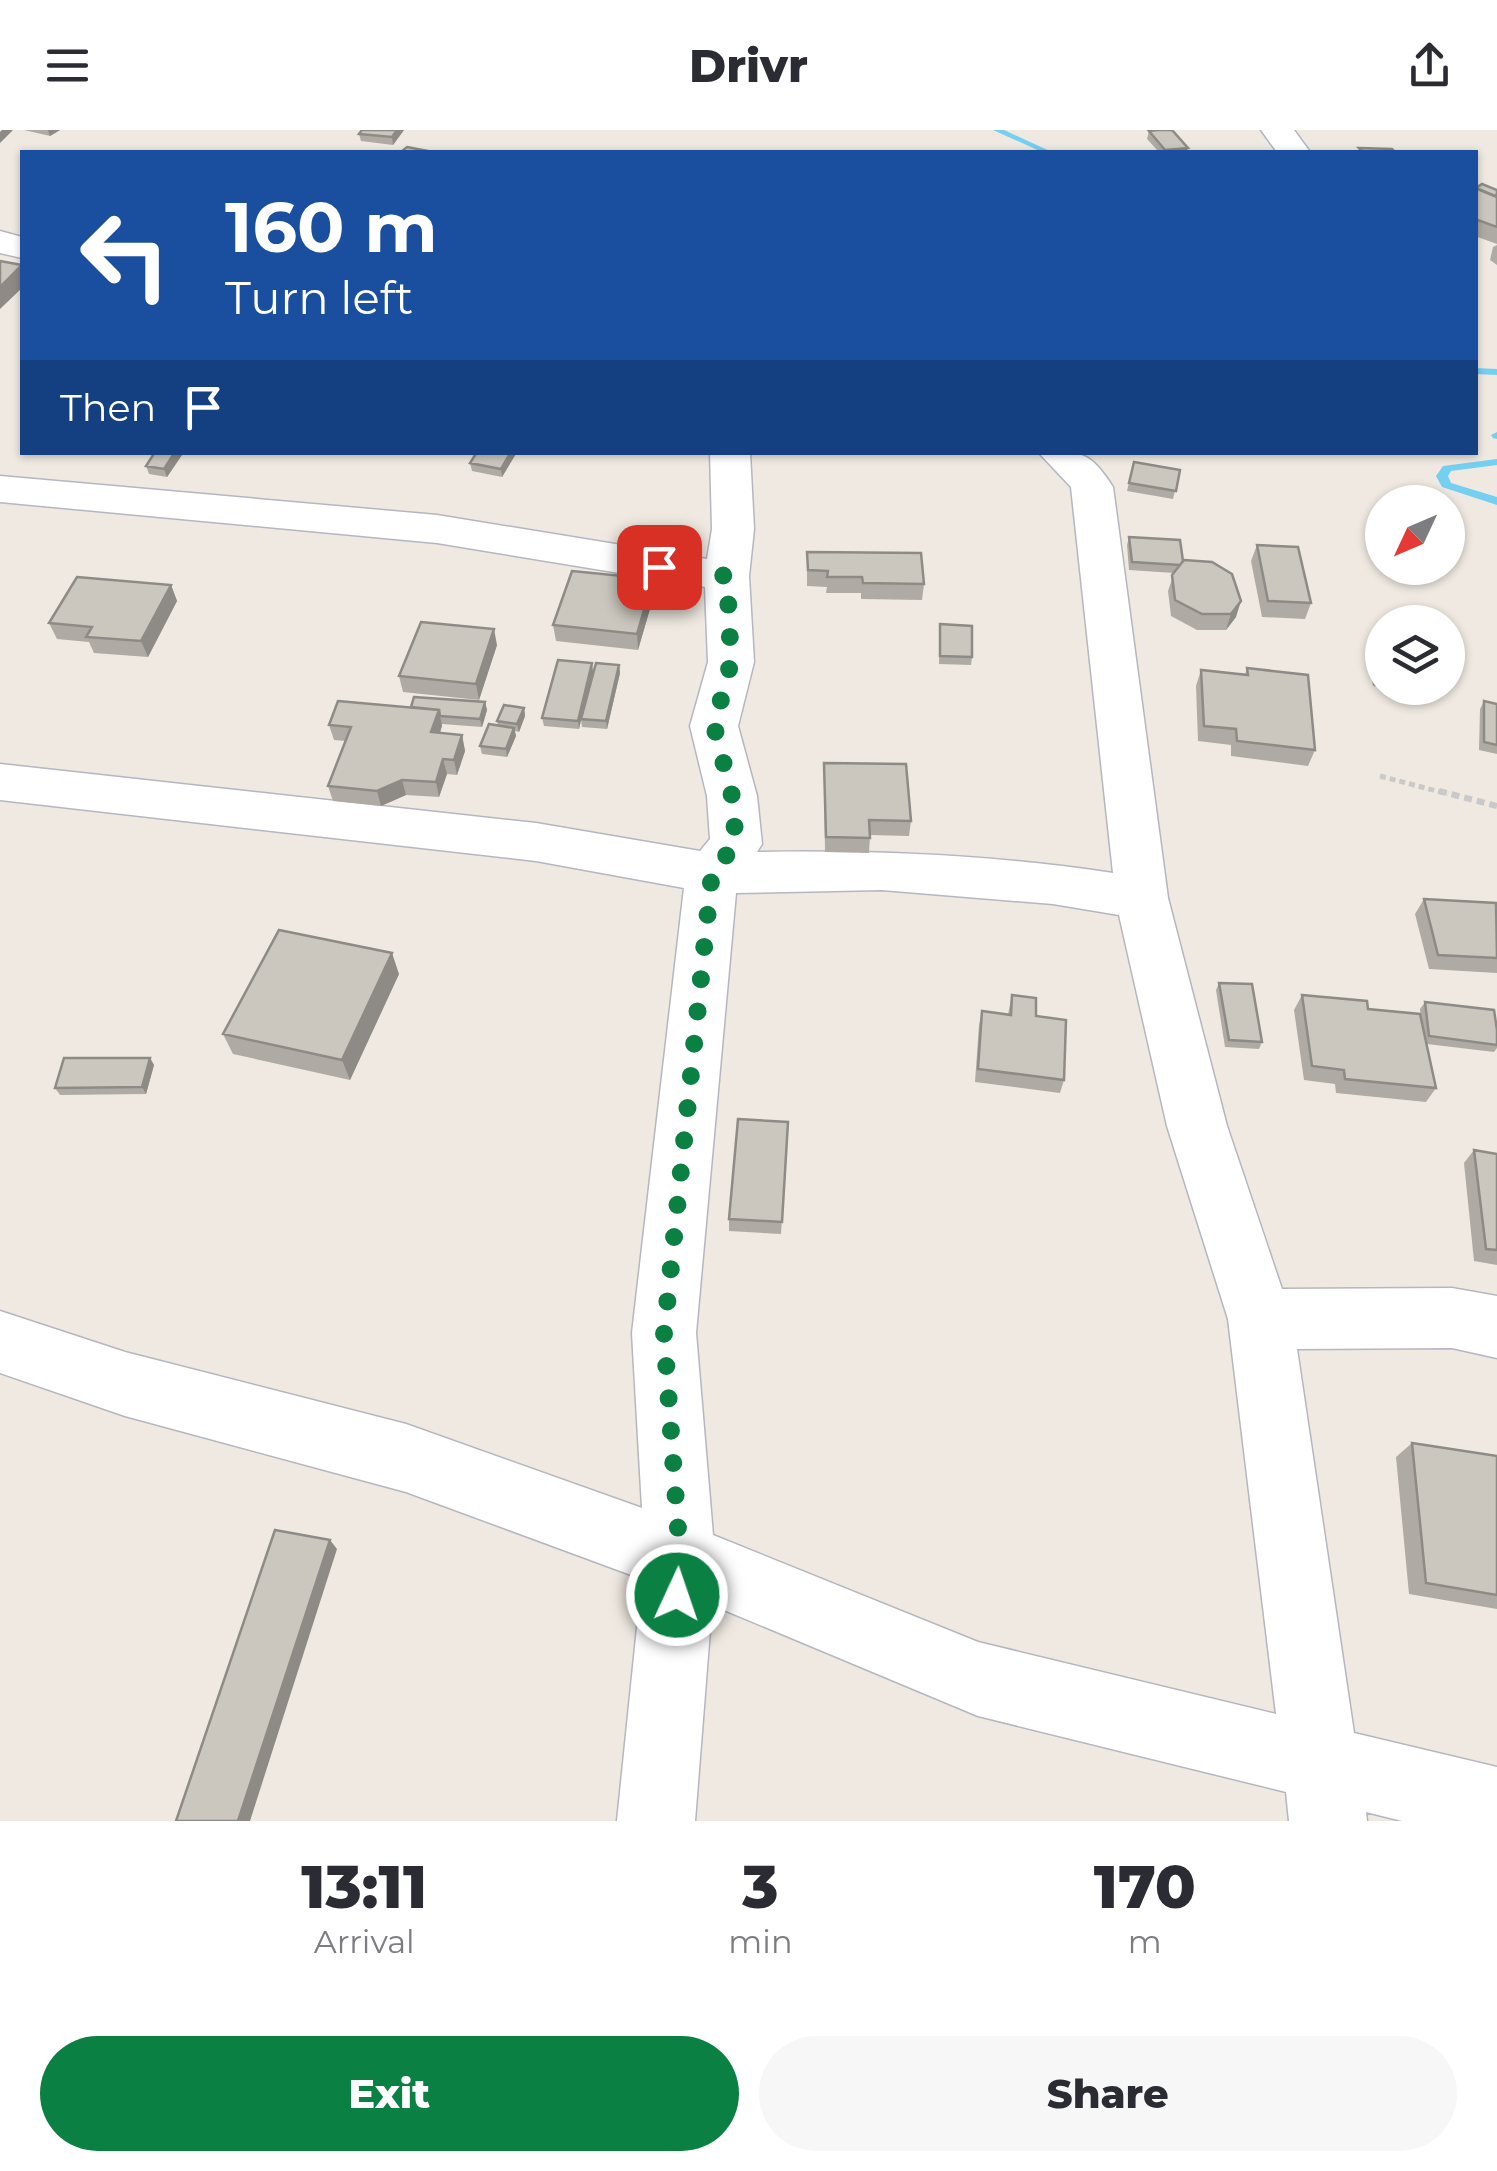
<!DOCTYPE html>
<html lang="en">
<head>
<meta charset="utf-8">
<style>
	:root { --surface:#fff; --page:#f7f7f7; --text:#2b2b33; --muted:#7c7c81; --accent:#0b8043 }
	body { margin:0; font-family:Montserrat,sans-serif; background:var(--page); color:var(--text); height:100vh; display:flex; flex-direction:column; font-size:38px; white-space:nowrap }
	* { box-sizing:border-box; margin:0 }
	p { font-size:32px; color:var(--muted) }
	.icon { flex:none; width:55px; height:55px; fill:none; stroke:currentColor; stroke-width:2; stroke-linecap:round; stroke-linejoin:round }
	.map { position:relative; height:1691px; overflow:hidden }
	.details { display:flex; flex-direction:column; background:var(--surface); flex:1 }
	.details>* { flex:none }
	.guide { position:absolute; left:20px; top:20px; width:1458px; height:305px; border-radius:0px; box-shadow:0 2px 8px #0004; background:#1a4fa0; color:#fff; overflow:hidden }
	.needle { width:65px; rotate:226deg }
	.fabs { position:absolute; left:1365px; top:355px; display:grid; gap:20px }
	.fabs a { display:grid; place-items:center; width:100px; height:100px; border-radius:50%; background:var(--surface); box-shadow:0 2px 8px #0004; font-size:50px }
	.pin { position:absolute; display:grid; place-items:center; width:85px; height:85px; color:#fff; margin:-42px; border-radius:20px; box-shadow:0 5px 15px #0006 }
	.me { position:absolute; width:110px; margin:-55px; rotate:3deg; stroke-linejoin:round; filter:drop-shadow(0 0 8px #0008) }
	.turn { display:flex; align-items:center; gap:35px; height:210px; padding:0 40px; font-size:45px }
	.turn .icon { width:130px; height:130px; stroke-width:2.5 }
	.turn b { display:block; font-size:70px; line-height:85px }
	.then { display:flex; align-items:center; height:95px; padding:0 40px; background:#0003; gap:20px; font-size:38px }
	.eta { display:flex; justify-content:space-evenly; align-items:center; height:170px; text-align:center }
	.eta b { font-size:60px; font-weight:800; line-height:70px }
	.cta { display:flex; gap:20px; margin-top:auto; padding:20px 40px }
	.cta a { flex:1; height:115px; border-radius:60px; background:var(--accent); color:#fff; font-size:40px; font-weight:800; line-height:115px; text-align:center }
	.cta a+a { background:var(--page); color:var(--text) }
	header { display:flex; justify-content:space-between; align-items:center; height:130px; padding:0 40px; background:var(--surface); font-size:45px; font-weight:800 }
	.map>svg:first-child { display:block }
	.lines { fill:none; stroke-linecap:round; stroke-linejoin:round }
	.stream { fill:#75cff0; fill-rule:evenodd }
	.minor-casing { stroke:#b4b7c1; stroke-width:3 }
	.path-far1 { stroke:#c9c9c9; stroke-width:5; stroke-dasharray:6 4; stroke-linecap:butt }
	.path { stroke:#c9c9c9; stroke-width:6; stroke-dasharray:8 5; stroke-linecap:butt }
	.minor { fill:#fff; fill-rule:evenodd }
	.wall { fill:#afaba4 }
	.shaded-wall { fill:#8e8b86 }
	.building { fill:#cbc7bf; stroke:#8e8b86; stroke-width:2.5 }
	.route { stroke:#0b8043; stroke-width:18; stroke-dasharray:0 32.4 }
</style>
</head>
<body>
<header><svg class="icon" aria-label="menu" viewBox="0 0 24 24"><path d="M4 6h16M4 12h16M4 18h16"/></svg>Drivr<svg class="icon" aria-label="share" viewBox="0 0 24 24"><path d="M12 15V3M7 8l5-5 5 5M5 13v7h14v-7"/></svg></header>
<div class="map">
<svg width="1497" height="1691" viewBox="0 0 1497 1691">
	<rect width="100%" height="100%" fill="#efe9e1"/>
	<g class="lines">
		<path class="stream" d="M993 0H1004L1052 22H1042Z
			M1475 238 1497 239V245L1475 244Z
			M1497 302V309L1493 308 1491 305Z
			M1497 329V335L1451 341 1448 346 1451 353 1497 367V375L1442 357 1436 346 1443 336Z"/>
		<g class="minor-casing">
			<path id="minor" d="M1261 0H1294L1310 22H1277Z
				M0 101 22 107V128L0 123Z
				M710 322H750L754 399 749 446 754 532 738 596 757 666 762 714 757 722C877 720 995 725 1113 743L1071 357 1038 322C1080 322 1089 319 1113 357L1168 768 1227 996 1282 1159 1452 1158 1497 1166V1228L1452 1218 1297 1219 1354 1603 1497 1637V1691H1402L1366 1682 1367 1691H1289L1286 1662 978 1586 712 1475 695 1691H617L642 1449 406 1362 125 1286 0 1243V1181L125 1222 406 1294 642 1378 632 1203 684 758 536 731 0 670V634L536 693 700 721 710 709 707 666 690 596 708 532 705 457 437 413 0 372V346L437 385 707 429 712 399ZM882 760 1053 774 1119 785 1167 996 1228 1189 1276 1584 978 1512 713 1405 696 1203 736 763Z"/>
		</g>
		<path class="path-far1" d="M1380 646 1448 664"/>
		<path class="path" d="M1439 661 1497 676"/>
		<use href="#minor" class="minor"/>
	</g>
	<path class="wall" d="M24 0H60L50 6Z
		M404 0 393 15 361 11 359 4Z
		M1149 1 1188 18 1186 22H1159L1147 9Z
		M1475 58 1497 60V114L1475 106Z
		M1497 115V135L1490 130 1493 117Z
		M155 322H184L167 347 149 344 146 336Z
		M477 322H517L502 347 472 341 470 333Z
		M1134 332 1180 340 1173 369 1127 361Z
		M1129 407 1183 431 1236 487 1226 500H1197L1171 486 1168 461 1174 443 1129 440 1127 415Z
		M1257 415 1311 473 1305 489 1262 487 1251 431Z
		M807 422 924 454 922 470 861 469V463H826L827 457 807 456Z
		M171 455 177 471 148 527 94 523 89 512 57 509 49 493Z
		M654 465 638 520 556 511 553 495Z
		M940 494 972 527 971 535 939 534Z
		M497 515 479 570 403 562 399 546Z
		M1372 518 1382 519V557L1373 556 1368 526Z
		M619 535 620 543 607 599 582 597 581 589 579 599 544 596 542 588 593 541Z
		M1247 538 1315 620 1308 636 1231 626V615L1198 611 1196 556 1201 540 1245 545Z
		M1390 558H1430L1428 561Z
		M1484 571 1497 574V624L1479 620 1480 579Z
		M485 572 487 580 482 597 442 594 440 603 462 605 465 621 457 645 447 644 439 667 406 665 381 676 333 671 328 656 346 611 334 610 329 595 411 577Z
		M524 578 525 586 519 602 515 601 516 606 507 627 482 624 480 616 498 595 497 591Z
		M824 633 911 691 909 706 870 705 869 723 825 722Z
		M1424 769 1497 776V843L1429 839 1415 784Z
		M399 844 350 950 233 924 223 904Z
		M1219 853 1262 912 1259 919 1225 917 1216 860Z
		M1012 865 1036 886 1064 950 1060 963 975 952 979 895 982 881 1008 884Z
		M1302 865 1368 879 1421 887 1420 879 1425 872 1497 900V918L1494 922 1427 914 1436 958 1426 972 1336 963 1335 954 1304 950 1294 880Z
		M150 928 154 935 146 964 60 965 55 958Z
		M788 992 781 1104 729 1101V1089Z
		M1474 1020 1497 1024V1135L1474 1131 1464 1033Z
		M1412 1313 1497 1326V1479L1409 1464 1396 1327Z"/>
	<path class="shaded-wall" d="M2 0H13L0 13V2Z
		M48 0H60L50 6Z
		M397 0H404L393 15 392 7Z
		M1188 18 1186 22H1165V20Z
		M22 136V158L0 179V157Z
		M175 322H184L167 347 164 339Z
		M511 322H517L502 347 501 339Z
		M653 449 654 465 638 520 637 504Z
		M171 455 177 471 148 527 141 511Z
		M1241 471 1236 487 1226 500 1231 484Z
		M494 499 497 515 479 570 476 554Z
		M592 533 593 541 579 599 578 591Z
		M619 535 620 543 607 599 606 591Z
		M485 572 487 580 482 597 480 589Z
		M524 578 525 586 519 602 517 594Z
		M439 580 442 596 435 618 431 602Z
		M514 598 516 606 507 627 506 619Z
		M462 605 465 621 457 645 454 630Z
		M443 629 447 644 439 667 436 652Z
		M402 650 406 665 381 676 377 661Z
		M392 823 399 844 350 950 342 930Z
		M150 928 154 935 146 964 142 957Z
		M330 1410 337 1419 250 1691H238Z"/>
	<path class="building" d="M362 0H397L392 7 359 4Z
		M1158 0H1172L1188 18 1165 20 1149 1Z
		M407 17 433 22H401Z
		M1359 18 1392 19 1395 22H1361H1363Z
		M1482 54 1497 60V64L1495 66 1476 58Z
		M1475 58 1497 67V97L1475 89Z
		M0 131 22 135 0 157Z
		M155 322H175L164 339 146 336Z
		M477 322H511L501 339 470 333Z
		M1134 332 1180 340 1176 361 1129 353Z
		M1129 407 1180 410 1183 431 1180 435 1132 432Z
		M1257 415 1298 417 1311 473 1268 471Z
		M807 422 921 423 924 454 863 453 862 447H827L828 441 808 440Z
		M1184 430 1212 432 1232 444 1241 471 1231 484H1202L1175 470 1172 445Z
		M572 441 653 449 637 504 553 495Z
		M77 447 171 455 141 511 86 507 92 497 49 493Z
		M421 492 494 499 476 554 399 546Z
		M940 494 972 496V527L940 526Z
		M1372 518 1382 519V548H1376Z
		M558 530 592 533 578 591 542 588Z
		M596 533 619 535 606 591 581 589Z
		M1247 538 1308 545 1315 620 1237 611 1236 599 1204 596 1201 540 1248 545Z
		M414 567 485 572 480 589 440 586 439 580 411 577Z
		M338 571 439 580 431 602 462 605 454 630 443 629 436 652 402 650 377 661 328 656 351 597 329 595Z
		M1484 571 1497 574V615L1484 612Z
		M504 575 524 578 517 594 497 591Z
		M489 594 514 598 506 619 480 616Z
		M824 633 906 634 911 691 869 690 870 708 826 707Z
		M1424 769 1496 773 1497 828 1438 825Z
		M279 800 392 823 342 930 223 904Z
		M1219 853 1252 854 1262 912 1229 910Z
		M1012 865 1036 868V886L1066 890 1064 950 978 939 982 881 1011 885Z
		M1302 865 1367 871 1368 879 1420 884 1436 958 1345 949 1344 940 1312 936Z
		M1425 872 1494 880 1497 900V915L1429 906Z
		M64 928H150L142 957 55 958Z
		M738 989 788 992 782 1092 729 1089Z
		M1474 1020 1497 1024V1120L1486 1119Z
		M1412 1313 1497 1326V1465L1426 1453Z
		M275 1400 330 1410 238 1691H176Z"/>
	<g class="lines">
		<path class="route" d="M659 437 727 446 731 532 714 596 732 666 736 714 712 742 664 1204 680 1427 677 1465"/>
	</g>
</svg>
<div class="fabs">
<a><svg class="needle" viewBox="-14 -14 28 28"><path d="M0-13l5 13h-10z" fill="#e53935"/><path d="M0 13l5-13h-10z" fill="#7c7c81"/></svg></a>
<a><svg class="icon" aria-label="layers" viewBox="0 0 24 24"><path d="M12 4l9 5-9 5-9-5zM3 14l9 5 9-5"/></svg></a>
</div>
<div class="pin" style="left:659px;top:437px;background:#d93025"><svg class="icon" aria-label="arrive" viewBox="0 0 24 24"><path d="M6 21V4h12l-3 4 3 4H6"/></svg></div>
<svg class="me" style="left:677px;top:1465px" viewBox="-20 -20 40 40"><circle r="17" fill="#0b8043" stroke="#fff" stroke-width="3"/><path d="M0-11L8 9 0 5-8 9z" fill="#fff"/></svg>
<div class="guide">
<div class="turn"><svg class="icon" aria-label="left" viewBox="0 0 24 24"><path d="M17 20v-9H6M10 6l-5 5 5 5"/></svg><div><b>160 m</b>Turn left</div></div>
<div class="then">Then<svg class="icon" aria-label="arrive" viewBox="0 0 24 24"><path d="M6 21V4h12l-3 4 3 4H6"/></svg></div>
</div>
</div>
<section class="details">
<div class="eta">
<div><b>13:11</b><p>Arrival</p></div>
<div><b>3</b><p>min</p></div>
<div><b>170</b><p>m</p></div>
</div>
<div class="cta"><a>Exit</a><a>Share</a></div>
</section>
</body>
</html>
